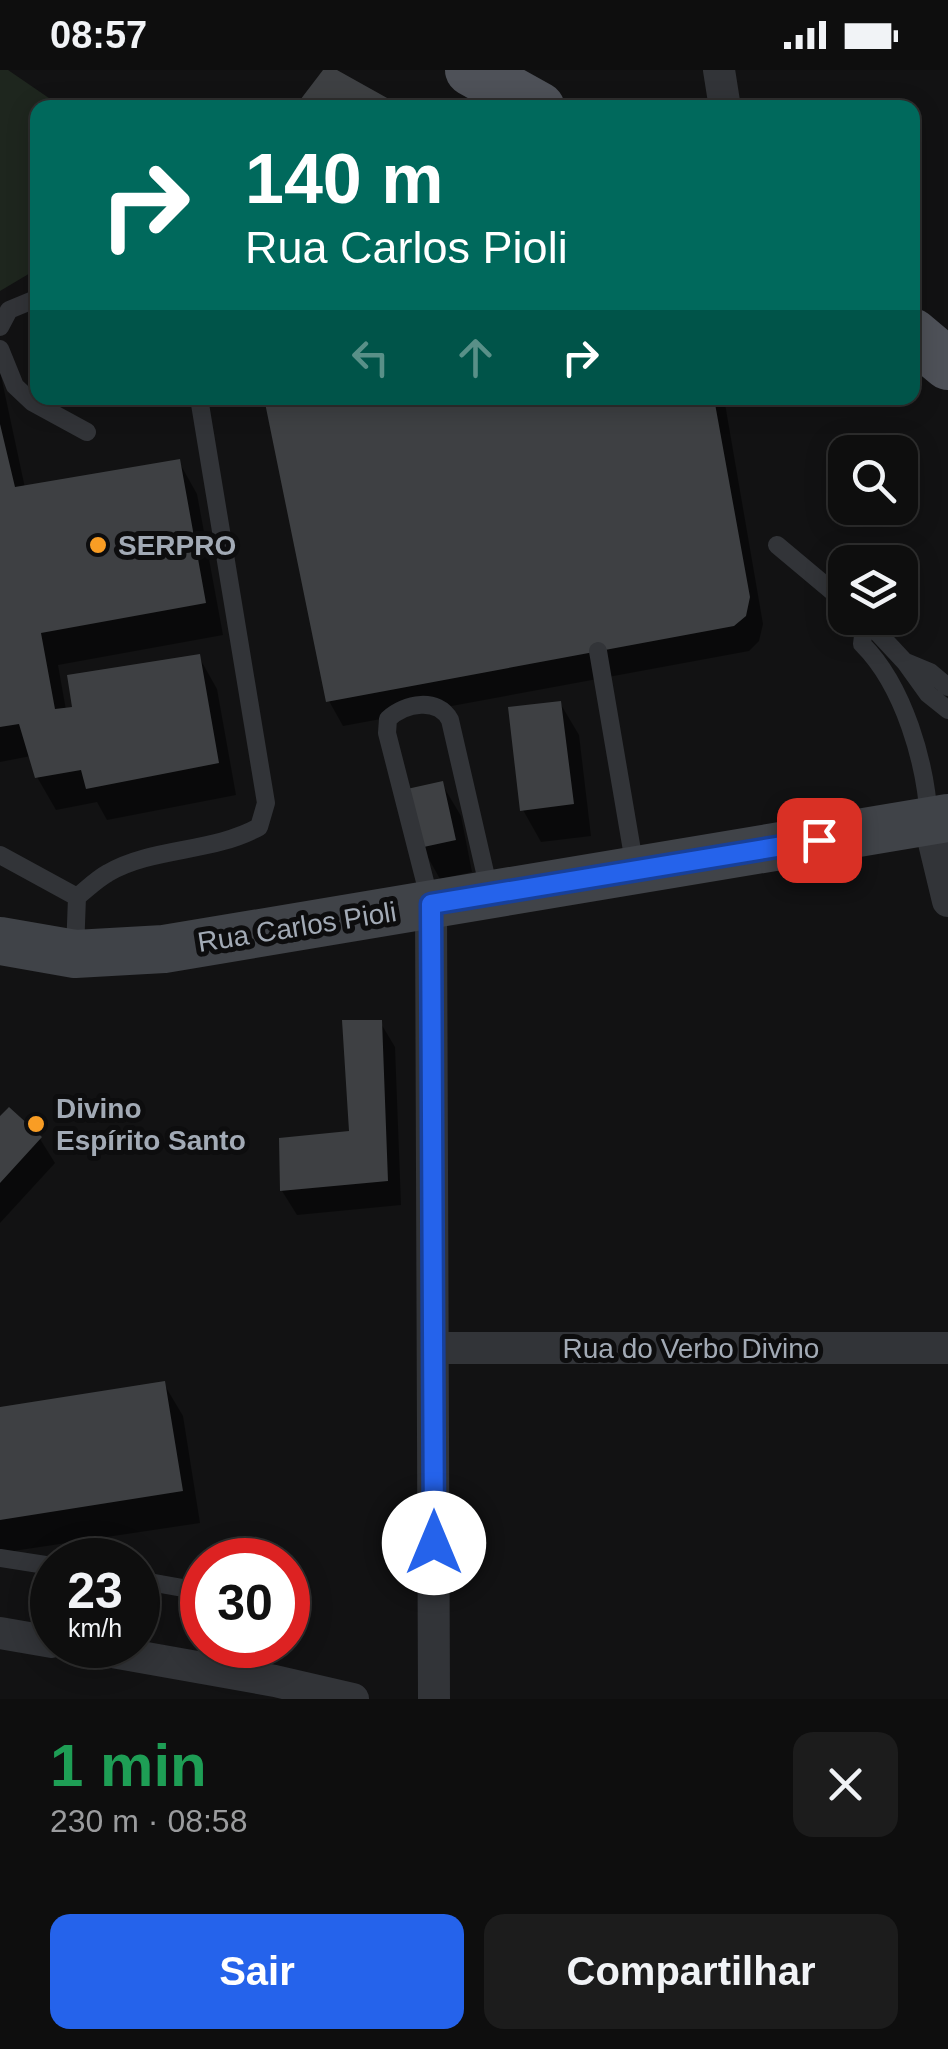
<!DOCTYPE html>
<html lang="pt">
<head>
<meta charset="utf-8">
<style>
	:root { --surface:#0e0e0e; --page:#1c1c1c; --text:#f1f3f6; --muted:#9b9c9e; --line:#2e2e2e; --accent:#2563eb }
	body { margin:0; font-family:Arial,sans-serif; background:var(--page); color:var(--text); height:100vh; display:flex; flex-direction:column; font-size:38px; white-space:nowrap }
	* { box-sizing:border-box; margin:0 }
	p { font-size:32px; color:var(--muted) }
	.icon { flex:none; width:55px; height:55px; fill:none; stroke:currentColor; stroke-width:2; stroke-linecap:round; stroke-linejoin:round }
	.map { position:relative; height:1629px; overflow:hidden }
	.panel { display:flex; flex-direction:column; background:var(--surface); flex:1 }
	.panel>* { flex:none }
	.top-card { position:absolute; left:30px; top:30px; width:890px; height:305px; border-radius:20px; box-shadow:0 5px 25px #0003,0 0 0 2px var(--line); background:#00695c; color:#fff; overflow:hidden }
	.controls { position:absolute; left:828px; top:365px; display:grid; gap:20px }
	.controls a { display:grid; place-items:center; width:90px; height:90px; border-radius:20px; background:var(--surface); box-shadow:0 5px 25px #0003,0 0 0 2px var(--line); font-size:50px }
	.speed { position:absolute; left:30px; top:1468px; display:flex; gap:20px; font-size:50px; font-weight:700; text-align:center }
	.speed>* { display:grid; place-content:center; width:130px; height:130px; border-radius:50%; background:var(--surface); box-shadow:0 5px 25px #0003,0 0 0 2px var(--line); line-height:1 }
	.speed small { font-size:25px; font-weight:400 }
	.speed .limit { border:15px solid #d22; background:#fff; color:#111 }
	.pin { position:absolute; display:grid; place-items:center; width:85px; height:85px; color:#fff; margin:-42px; border-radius:20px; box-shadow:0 5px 15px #0006 }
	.me { position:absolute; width:110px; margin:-55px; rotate:0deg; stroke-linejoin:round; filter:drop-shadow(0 0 8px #0008) }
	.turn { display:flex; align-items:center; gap:35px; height:210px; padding:0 50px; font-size:45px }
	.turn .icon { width:130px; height:130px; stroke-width:2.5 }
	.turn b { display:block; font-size:70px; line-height:85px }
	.lanes { display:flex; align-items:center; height:95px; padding:0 50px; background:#0003; justify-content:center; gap:50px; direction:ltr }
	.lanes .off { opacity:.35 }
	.round { display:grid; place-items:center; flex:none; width:105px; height:105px; border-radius:20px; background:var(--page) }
	.headline { display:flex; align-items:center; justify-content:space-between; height:170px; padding:0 50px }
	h1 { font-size:60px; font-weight:800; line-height:75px; color:#1e9e55 }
	.button { display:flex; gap:20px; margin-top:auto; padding:20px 50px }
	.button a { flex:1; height:115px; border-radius:20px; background:var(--accent); color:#fff; font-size:40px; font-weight:800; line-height:115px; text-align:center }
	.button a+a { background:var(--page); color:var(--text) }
	.status { display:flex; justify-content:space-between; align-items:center; height:70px; padding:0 50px; background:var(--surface); direction:ltr }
	.status svg { height:28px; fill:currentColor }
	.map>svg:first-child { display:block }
	.green { fill:#1e261e }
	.shadow { fill:#0007 }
	.building { fill:#3e4043 }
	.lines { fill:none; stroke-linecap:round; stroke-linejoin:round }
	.lane { stroke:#323438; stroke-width:18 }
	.street { stroke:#323438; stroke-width:32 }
	.secondary { stroke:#404348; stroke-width:48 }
	.primary { stroke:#4e5158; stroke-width:52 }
	.route-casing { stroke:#184099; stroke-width:25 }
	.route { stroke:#2563eb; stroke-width:18 }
	.poi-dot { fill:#f99d24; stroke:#0d0d0e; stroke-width:4 }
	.labels { text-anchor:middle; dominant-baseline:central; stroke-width:10; stroke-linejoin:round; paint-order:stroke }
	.poi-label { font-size:28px; font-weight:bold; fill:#a2aab5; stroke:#0d0d0e; text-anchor:start }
	.street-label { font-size:28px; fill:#a2aab5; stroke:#0d0d0e }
</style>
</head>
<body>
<div class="status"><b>08:57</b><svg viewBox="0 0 49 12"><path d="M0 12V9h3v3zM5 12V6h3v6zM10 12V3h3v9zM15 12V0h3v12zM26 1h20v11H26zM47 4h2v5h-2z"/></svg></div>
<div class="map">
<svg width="948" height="1629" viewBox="0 0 948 1629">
	<rect width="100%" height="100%" fill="#121213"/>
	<path class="green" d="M0 0H8L62 37 38 38 37 199 0 221Z"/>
	<path class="shadow" d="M0 301 25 418 179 392 197 424 223 565 58 595 66 640 199 587 217 619 236 725 107 750 97 732 56 740 37 707 31 686 0 692Z
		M267 328H724L763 554 759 571 749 581 343 656 329 631Z
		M560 633 579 665 591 766 541 772 523 740Z
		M442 714 461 746 472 802 440 809 422 777Z
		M380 952 395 977 401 1135 297 1145 282 1121 351 1064Z
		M0 1050 40 1069 55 1093 0 1153Z
		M164 1314 183 1346 200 1453 0 1483V1339Z"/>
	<path class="building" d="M323 0H337L405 38H294Z
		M264 328H714L750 527 746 546 734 556 326 632Z
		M0 354 15 417 180 389 206 533 41 563 55 639 72 637 67 605 200 584 219 693 86 719 81 700 35 708 19 654 0 657Z
		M561 631 574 734 520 741 508 637Z
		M443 711 456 770 419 778 407 719Z
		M342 950H382L388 1111 280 1121 279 1068 349 1061Z
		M9 1037 42 1067 0 1113V1046Z
		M165 1311 183 1421 0 1450V1337Z"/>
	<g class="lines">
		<path class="lane" d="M0 257 9 240 38 228
			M0 279 15 316 32 332 87 362
			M777 475 845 532
			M864 548 905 592 928 624 948 640
			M865 549 862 574C904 616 926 693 929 751
			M598 581 635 798
			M906 592 930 602 948 617
			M0 785 77 827
			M77 827C87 819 97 809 108 803 153 777 212 783 259 757L266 733 199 328
			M431 835 387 663 388 649C405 633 438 627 450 650L490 824
			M75 881 77 827
			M0 1488 52 1496
			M138 1510 194 1520"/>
		<path class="street" d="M719 0 725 38
			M929 752 948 831
			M431 835 434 1629
			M433 1278H948
			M0 1563 52 1572
			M73 1575 275 1611 353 1629"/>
		<path class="secondary" d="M0 871 75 884 164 879 948 748"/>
		<path class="primary" d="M471 0 539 38
			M912 264 948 294"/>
	</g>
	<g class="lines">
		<g class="route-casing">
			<path id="route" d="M434 1473 431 834 819 770"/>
		</g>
		<use href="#route" class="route"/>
	</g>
	<g class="poi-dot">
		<circle cx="98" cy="475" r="10"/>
		<circle cx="36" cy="1054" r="10"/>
	</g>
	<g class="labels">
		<g class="poi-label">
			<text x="118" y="475">SERPRO</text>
			<text x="56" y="1038">Divino<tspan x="56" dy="32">Espírito Santo</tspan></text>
		</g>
		<g class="street-label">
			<text transform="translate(297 857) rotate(-9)">Rua Carlos Pioli</text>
			<text x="691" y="1278">Rua do Verbo Divino</text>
		</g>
	</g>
</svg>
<div class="controls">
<a><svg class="icon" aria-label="search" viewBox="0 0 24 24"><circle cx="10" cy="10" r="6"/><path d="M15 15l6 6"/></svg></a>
<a><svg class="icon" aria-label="layers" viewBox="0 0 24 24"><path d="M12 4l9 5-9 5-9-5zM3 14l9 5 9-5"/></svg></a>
</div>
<div class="speed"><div>23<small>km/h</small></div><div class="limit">30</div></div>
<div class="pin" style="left:819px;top:770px;background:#d93025"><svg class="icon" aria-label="arrive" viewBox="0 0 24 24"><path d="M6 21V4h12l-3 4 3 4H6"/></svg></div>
<svg class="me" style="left:434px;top:1473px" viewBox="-20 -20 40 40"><circle r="19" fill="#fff"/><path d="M0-13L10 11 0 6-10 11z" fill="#2563eb"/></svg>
<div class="top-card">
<div class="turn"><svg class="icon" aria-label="right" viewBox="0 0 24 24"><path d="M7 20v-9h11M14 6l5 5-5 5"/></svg><div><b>140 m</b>Rua Carlos Pioli</div></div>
<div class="lanes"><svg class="icon off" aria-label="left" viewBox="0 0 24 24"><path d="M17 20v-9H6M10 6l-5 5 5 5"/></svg><svg class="icon off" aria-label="ahead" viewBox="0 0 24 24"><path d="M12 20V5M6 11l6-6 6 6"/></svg><svg class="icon" aria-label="right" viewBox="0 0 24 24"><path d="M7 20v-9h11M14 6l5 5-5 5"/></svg></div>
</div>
</div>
<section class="panel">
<div class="headline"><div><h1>1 min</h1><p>230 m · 08:58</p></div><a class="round"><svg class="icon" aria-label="close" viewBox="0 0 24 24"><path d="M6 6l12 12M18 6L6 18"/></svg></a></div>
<div class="button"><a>Sair</a><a>Compartilhar</a></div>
</section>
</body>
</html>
